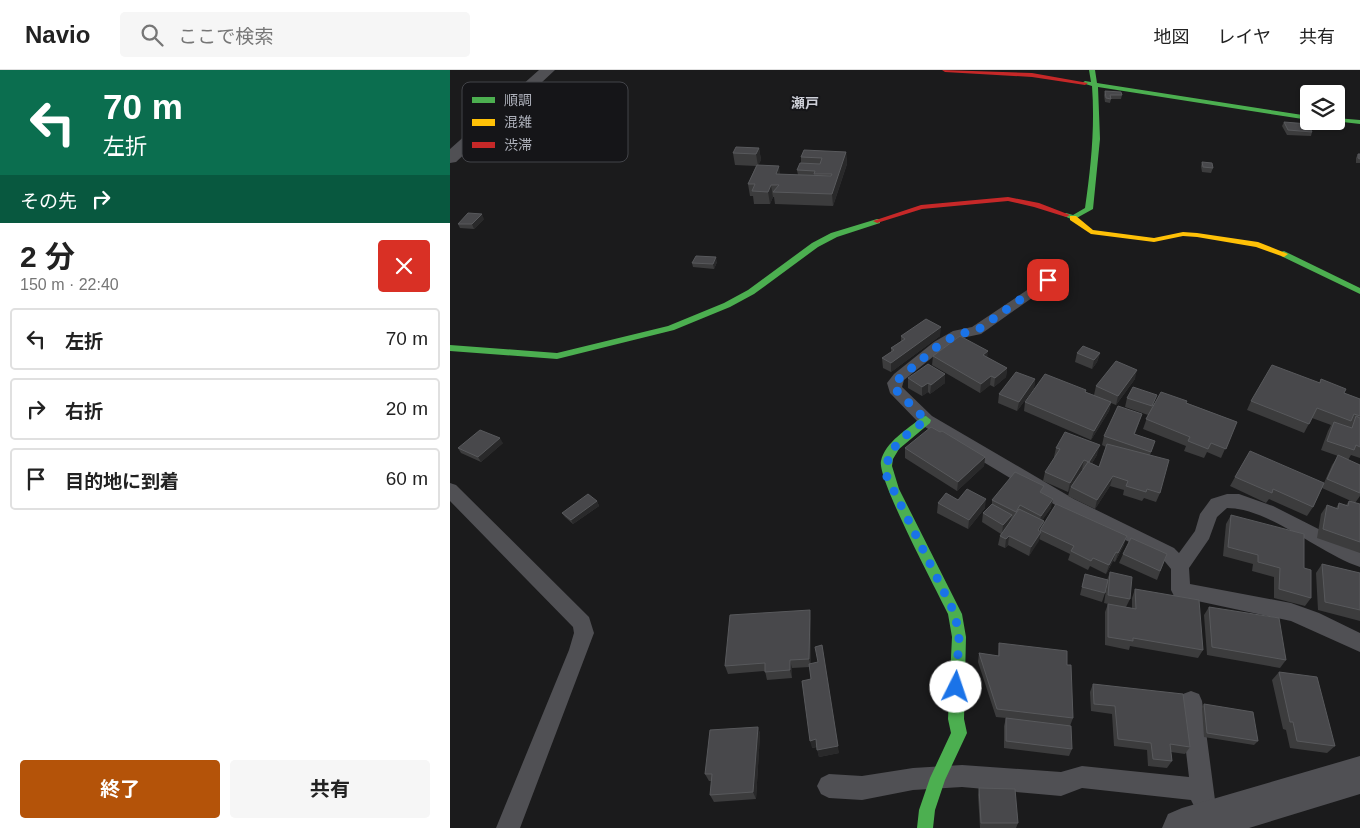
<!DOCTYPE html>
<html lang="ja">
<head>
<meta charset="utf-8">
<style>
	:root { --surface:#fff; --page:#f6f6f6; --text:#222; --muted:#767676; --line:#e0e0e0; --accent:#b45309 }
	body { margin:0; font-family:Helvetica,"Noto Sans JP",sans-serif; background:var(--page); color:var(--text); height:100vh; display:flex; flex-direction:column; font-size:19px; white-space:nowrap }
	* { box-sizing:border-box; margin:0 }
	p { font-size:16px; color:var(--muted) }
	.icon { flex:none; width:28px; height:28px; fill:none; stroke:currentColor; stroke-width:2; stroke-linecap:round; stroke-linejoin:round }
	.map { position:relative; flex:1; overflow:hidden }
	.details { display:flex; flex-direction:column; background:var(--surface); width:450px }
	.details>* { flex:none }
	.banner { background:#0b6e4f; color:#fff; overflow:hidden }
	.fabs { position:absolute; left:850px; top:15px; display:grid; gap:10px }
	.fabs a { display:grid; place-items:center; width:45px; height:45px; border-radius:5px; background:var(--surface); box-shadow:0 1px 4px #0004; font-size:25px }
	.pin { position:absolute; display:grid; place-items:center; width:42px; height:42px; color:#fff; margin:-21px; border-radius:10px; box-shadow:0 2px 8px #0006 }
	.me { position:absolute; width:55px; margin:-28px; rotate:4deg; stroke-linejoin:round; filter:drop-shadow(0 0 4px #0008) }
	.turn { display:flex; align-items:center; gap:18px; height:105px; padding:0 20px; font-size:22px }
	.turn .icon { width:65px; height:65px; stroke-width:2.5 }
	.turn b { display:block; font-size:35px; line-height:42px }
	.then { display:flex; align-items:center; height:48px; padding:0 20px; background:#0003; gap:10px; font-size:19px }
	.round { display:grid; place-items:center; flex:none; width:52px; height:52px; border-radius:5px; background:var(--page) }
	.head { display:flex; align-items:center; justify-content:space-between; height:85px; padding:0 20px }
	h1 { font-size:30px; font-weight:700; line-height:38px }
	.button { display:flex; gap:10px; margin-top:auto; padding:10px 20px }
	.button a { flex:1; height:58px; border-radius:5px; background:var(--accent); color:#fff; font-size:20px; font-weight:700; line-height:58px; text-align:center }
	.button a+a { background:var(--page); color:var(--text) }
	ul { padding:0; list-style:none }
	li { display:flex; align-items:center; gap:15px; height:62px; margin:0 10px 8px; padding:0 10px; border:2px solid var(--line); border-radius:5px }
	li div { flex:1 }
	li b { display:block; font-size:19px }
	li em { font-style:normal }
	header { display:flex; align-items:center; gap:30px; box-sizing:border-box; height:70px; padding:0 25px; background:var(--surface); border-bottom:1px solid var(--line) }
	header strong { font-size:24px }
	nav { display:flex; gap:28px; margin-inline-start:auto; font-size:18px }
	.search { width:350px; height:45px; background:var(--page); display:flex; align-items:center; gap:12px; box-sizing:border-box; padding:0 18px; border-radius:5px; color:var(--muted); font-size:19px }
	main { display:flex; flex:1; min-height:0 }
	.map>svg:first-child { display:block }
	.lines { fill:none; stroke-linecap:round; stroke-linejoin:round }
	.lane { fill:#505054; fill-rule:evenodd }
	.street { fill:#505054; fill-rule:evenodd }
	.fast { fill:#4caf50; fill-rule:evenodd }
	.slow { fill:#ffc107; fill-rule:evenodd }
	.jam { fill:#c62828; fill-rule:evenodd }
	.wall { fill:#3c3c3d; fill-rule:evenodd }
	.shaded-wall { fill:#29292a }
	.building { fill:#48484b; stroke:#58595c }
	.route { stroke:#1a73e8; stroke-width:9; stroke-dasharray:0 16.2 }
	.labels { text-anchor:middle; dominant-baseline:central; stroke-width:4; stroke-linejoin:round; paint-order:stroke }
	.far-quarter-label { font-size:14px; font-weight:bold; fill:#ced0d8; stroke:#151518 }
	.key { fill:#151518; stroke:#434449; stroke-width:1 }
	.key-label { font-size:14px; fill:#aeb1bb }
</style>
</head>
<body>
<header>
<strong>Navio</strong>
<div class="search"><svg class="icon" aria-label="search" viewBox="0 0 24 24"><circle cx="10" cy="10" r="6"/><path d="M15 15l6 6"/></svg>ここで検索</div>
<nav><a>地図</a><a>レイヤ</a><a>共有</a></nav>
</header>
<main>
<section class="details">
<div class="banner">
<div class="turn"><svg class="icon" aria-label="left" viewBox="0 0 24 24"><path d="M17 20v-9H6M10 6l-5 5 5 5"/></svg><div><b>70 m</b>左折</div></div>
<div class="then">その先<svg class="icon" aria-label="right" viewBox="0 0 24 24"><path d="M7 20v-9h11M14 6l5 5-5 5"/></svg></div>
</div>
<div class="head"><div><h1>2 分</h1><p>150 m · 22:40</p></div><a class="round" style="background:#d93025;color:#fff"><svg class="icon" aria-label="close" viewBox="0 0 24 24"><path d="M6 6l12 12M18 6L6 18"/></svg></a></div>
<ul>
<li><svg class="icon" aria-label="left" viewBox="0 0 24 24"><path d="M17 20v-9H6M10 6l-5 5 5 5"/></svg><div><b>左折</b></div><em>70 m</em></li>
<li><svg class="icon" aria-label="right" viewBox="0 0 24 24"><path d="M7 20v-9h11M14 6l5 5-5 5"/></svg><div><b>右折</b></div><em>20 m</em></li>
<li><svg class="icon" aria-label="arrive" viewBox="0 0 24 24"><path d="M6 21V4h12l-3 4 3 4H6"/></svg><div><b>目的地に到着</b></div><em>60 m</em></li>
</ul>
<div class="button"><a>終了</a><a>共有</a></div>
</section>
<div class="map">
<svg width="910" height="758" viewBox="0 0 910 758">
	<rect width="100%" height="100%" fill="#1b1b1c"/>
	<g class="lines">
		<path class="lane" d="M598 206 603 207 604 210 603 213 531 264 512 268 494 278 454 310 452 317 482 346 624 429 724 478 729 483 745 461 750 444 761 429 777 424H789L823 436 910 480V497C869 483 819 438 777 438L767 447 759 469 739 498 740 514 841 533 869 543 910 563V582L841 551 724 526 721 520V499L712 488 612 439 470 354 440 323 437 313 444 304 484 272 503 261 522 257Z
			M0 413 6 415 139 547 144 563 70 758H46L119 580 124 563 123 557 0 431Z
			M741 621 749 624 752 631 765 730 761 738 753 742 745 738 741 730 632 718 611 726 512 717 463 720 412 730 379 728 371 724 367 716 371 708 379 704 412 706 463 698 512 695 611 702 632 696 739 707 730 631 733 624Z"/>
		<path class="street" d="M89 0H105L6 92 0 93V79Z
			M910 686V724L799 758H712L718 744 732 738Z"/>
		<path class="fast" d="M639 0H645L647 13 859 46V50L648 17 650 69 643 139 623 150 612 145 616 143 623 145 635 138C641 97 645 57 642 16L632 13 635 11 641 12Z
			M886 48 910 50V54L884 51H886Z
			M427 149H430V153L387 167 368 177 304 224 280 237 224 260 107 289 0 281V275L107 283 218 256 274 233 298 220 362 173 381 163Z
			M834 181 910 218V224L831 186V182Z
			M476 346 481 350 480 353 449 379 443 389 442 396 449 419 512 544 516 567 514 649 517 663 495 710 485 740 483 758H467L469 740 480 708 501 663 498 649 502 567 498 544C487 521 427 409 431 391 435 372 458 359 472 347Z"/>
		<path class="slow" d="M620 146H626L643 160 704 168 733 162 747 163 808 172 838 184 834 187 806 177 747 167 733 166 704 172 641 164 620 150Z"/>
		<path class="jam" d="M492 0 582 3 638 13 635 15 582 7 495 2Z
			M558 127 589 133 620 145 616 147 584 137 558 131 472 139 427 153 423 151 471 135Z"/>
	</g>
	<path class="wall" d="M655 21 672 25 671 29H661L660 33 655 32 654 25Z
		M834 52 862 62 861 66 837 65 832 56Z
		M309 78 311 90 308 95 330 104 348 105 347 100 351 93V87L396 82 397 94 383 136 325 134 324 127H323L320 134H304L303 126H300L298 114 306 96 285 95 283 83Z
		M908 84H910V93H906V88Z
		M752 92 763 98 761 103 752 102 751 96Z
		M34 149 24 159 10 158 8 154Z
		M267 192 264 199 243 197 242 193Z
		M451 266H490L441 302 433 298 432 288 441 282V278L451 271Z
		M627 283H650L647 292 642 299 625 292Z
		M483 286 537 287 557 298 556 307 544 317 540 315 530 323 482 295Z
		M495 304V313L480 324 478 322 472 326 458 318V308Z
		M585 309 584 318 567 341 548 333 549 324Z
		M685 309 666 335 661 333 659 341 641 370 574 341 575 332 636 320V322L644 325 646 316Z
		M871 309 894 323 910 329V388L901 385 898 390 910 395V426L905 433 910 434V483L867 468 871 444 877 435 886 438 889 433 896 435 899 431H901L872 418 863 437 857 446 819 429 816 433 780 416 785 407 874 413 882 395 888 386 871 380 878 361 881 355 862 348 854 363 797 340 801 331 869 313Z
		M677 328 704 334 701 341 737 333 787 352 771 388 757 382 754 388 734 381 736 376 693 359 698 345 675 337Z
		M692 344 685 364 705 371 700 385 710 423 706 432 694 428 692 431 673 425 674 420 660 416 645 439 618 426 620 418 618 422 593 411 595 402 605 387H604L606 378 647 385 642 393 649 397 656 377 652 375 654 366ZM632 399 633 400 624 413Z
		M53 373 31 392 11 383 8 378Z
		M455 378 535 387 534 396 507 421 455 388Z
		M592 423 601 438 592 450 594 451 593 454 674 475 665 492 663 491 656 504 640 496 638 500 618 490 620 484 589 469 579 486 558 475 555 478 548 475 550 466 551 464 532 452 533 443 542 434V430Z
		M147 431 149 436 123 454 115 447 112 443Z
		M488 433 535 438 518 459 487 443Z
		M781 445 854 498 861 528 855 536 824 528V507L802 501 803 494 773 486 776 454Z
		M673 484H717L707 510 669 493Z
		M872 494 910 503V551L868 540 866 503Z
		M660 502 680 529 676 537 682 538V528L685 519 753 580 748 588 680 576 679 580 655 575V542L658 534 654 533 657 515 655 523 652 532 630 525 635 504 657 510Z
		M759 537 836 590 830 598 757 585 754 545Z
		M361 548V594L389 683 369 687 367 677 362 678 361 609 360 597 342 598V608L317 610 315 601 278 604 275 596Z
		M549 573 617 595 623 648 620 656 622 679 619 686 554 678V656L556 648 546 647 528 592 529 583 548 586Z
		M829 602 885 676 877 683 840 678 836 660 833 659 822 610Z
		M643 614 740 677 735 684 721 682 722 691 717 698 698 696 697 680 664 676 662 644 641 641 640 622Z
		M754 634 808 671 804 675 754 667 752 638Z
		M308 657 310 664 306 729 264 732 260 725 262 711H259L255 704Z
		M529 718 568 753 566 758H530L528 725Z"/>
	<path class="shaded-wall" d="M309 78 311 90 308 96 306 84Z
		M396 82 397 94 383 136 382 124Z
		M329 96 331 109 327 116 326 104Z
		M321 115 323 127 320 134 318 122Z
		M32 144 34 149 24 159 22 154Z
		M266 187 267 192 264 199 263 194Z
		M491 257 490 266 441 302V293Z
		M538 281 537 291 533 285Z
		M650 283 647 292 642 299 644 290Z
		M557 298 556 307 544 317 545 308Z
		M687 300 685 309 666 335 668 326Z
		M495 304V313L480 324 481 315Z
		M541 306 540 315 530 323 531 314Z
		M585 309 584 318 567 341 569 332Z
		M478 313V322L472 326V317Z
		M661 332 659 341 641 370 644 361Z
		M50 368 53 373 31 392 28 387Z
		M650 375 647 385 637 401 639 392Z
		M535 387 534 396 507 421 508 412Z
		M634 390 632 399 618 422 620 413Z
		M663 406 660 416 645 439 647 430Z
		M536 429 535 438 518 459 519 450Z
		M603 429 601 438 589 455 591 446Z
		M147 431 149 436 123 454 121 450Z
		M562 445 560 454 552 464 553 455Z
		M594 451 592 460H590L589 465 591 462 589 471 579 486 581 477 588 460Z
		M559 466 558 475 555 478 556 469Z
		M677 466 674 475 665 492 668 483Z
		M666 482 663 491 656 504 659 495Z
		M360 540 361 548V597L359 589Z
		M372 575 389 683 369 687 367 680Z
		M340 590 342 598V608L340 600Z
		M308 657 310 664 306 729 303 722Z
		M366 669 368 676 362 678 360 671Z"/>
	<path class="building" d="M655 21 671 22 672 25H660L661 29 656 28Z
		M834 52 858 54 862 62 838 60Z
		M286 77 309 78 306 84 283 83Z
		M354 80 396 82 382 124 323 122 329 115H321L318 122 302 121 305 114H298L307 95 329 96 326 104 381 106 382 104H364L365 101 347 100 350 93 370 94 372 88 351 87Z
		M908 84H910V89L908 88Z
		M752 92 762 93 763 98 753 97Z
		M18 143 32 144 22 154H8Z
		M246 186 266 187 263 194 242 193Z
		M476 249 491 257 441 293 432 288 444 280 441 278 455 269 451 266Z
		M510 266 538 281 533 285 557 298 545 308 541 306 531 314 483 286Z
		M633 276 650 283 644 290 627 283Z
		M666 291 687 300 668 326 646 316Z
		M478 294 495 304 481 315 478 313 472 317 458 308Z
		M822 295 870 313 871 309 896 319 894 323 910 329V346L904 344 901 351 867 338 859 354 801 331Z
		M566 302 585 309 569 332 549 324Z
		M595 304 636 320 635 322 661 332 644 361 575 332Z
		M683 317 707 325 702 336 677 328Z
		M711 322 737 331 736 333 787 352 776 379 761 373 758 379 738 371 740 367 696 349Z
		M668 336 692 344 684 364 705 371 701 382 654 366Z
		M906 346 910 348V377L906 375 904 380 877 371 884 352 902 358Z
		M481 357 490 362 492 361 535 387 508 412 455 378Z
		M30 360 50 368 28 387 8 378Z
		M615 362 650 375 639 392 634 390 620 413 595 402 610 379 606 378Z
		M657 374 719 390 710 423 697 419 696 422 676 416 678 411 663 406 647 430 621 417 638 392 649 397Z
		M800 381 874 413 863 437 823 419 822 423 785 407Z
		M888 385 910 395V423L877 409Z
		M565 402 594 416 590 422 603 429 591 446 570 435 566 442 542 430Z
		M517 419 536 429 519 450 488 433 496 423 508 430Z
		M138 424 147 431 121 450 112 443Z
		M899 431 910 434V472L873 459 877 435 888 439 889 433 898 436Z
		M542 434 562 445 553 455 533 443Z
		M606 434 677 466 668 483 666 482 659 495 643 488 641 491 621 481 624 476 590 460Z
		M569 439 594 451 588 460 591 462 581 477 559 466 556 469 550 466Z
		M781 445 854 464V498L861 500V528L829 519 830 498 808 492V485L778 477Z
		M681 468 717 484 710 501 673 484Z
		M872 494 910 503V540L875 532Z
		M660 502 682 507 680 529 658 525Z
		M635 504 658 510 655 523 632 517Z
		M685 519 749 530 753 580 683 568V571L658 567V534L686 539Z
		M759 537 829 548 836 590 762 577Z
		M360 540 359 589 340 590V600L315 602V593L275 596 280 545Z
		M549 573 617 581V595H621L623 648 547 639 529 583 549 586Z
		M372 575 388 676 367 680 366 669 360 671 352 611 361 609 359 594 368 592 365 577Z
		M829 602 867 607 885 676 847 671 843 652H840Z
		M643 614 733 624 740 677 720 674 722 691 703 689 701 673 668 669 665 636 644 634Z
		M754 634 803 642 808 671 757 663Z
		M556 648 621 656 622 679 556 671Z
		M308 657 303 722 260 725 262 704H255L260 660Z
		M529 718 565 719 568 753H531Z"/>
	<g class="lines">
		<path class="route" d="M506 617 509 567 505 544 437 407C433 379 456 365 476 350L445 319 444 313 489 275 508 264 526 261 598 210"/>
	</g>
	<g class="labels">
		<g class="far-quarter-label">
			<text x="355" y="33">瀬戸</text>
		</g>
	</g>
	<rect x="12" y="12" width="166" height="80" rx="8" class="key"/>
	<rect x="22" y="27" width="23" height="6" fill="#4caf50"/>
	<rect x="22" y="49" width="23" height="7" fill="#ffc107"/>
	<rect x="22" y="72" width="23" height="6" fill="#c62828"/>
	<g class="key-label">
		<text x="54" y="35">順調</text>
		<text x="54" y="57">混雑</text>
		<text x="54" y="80">渋滞</text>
	</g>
</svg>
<div class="fabs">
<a><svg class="icon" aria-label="layers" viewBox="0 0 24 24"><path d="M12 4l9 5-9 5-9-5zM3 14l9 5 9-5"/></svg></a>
</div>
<div class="pin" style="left:598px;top:210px;background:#d93025"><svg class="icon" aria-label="arrive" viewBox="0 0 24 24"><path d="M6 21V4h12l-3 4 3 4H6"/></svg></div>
<svg class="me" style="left:506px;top:617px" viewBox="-20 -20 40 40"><circle r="19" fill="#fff"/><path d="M0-13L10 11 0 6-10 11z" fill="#1a73e8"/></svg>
</div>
</main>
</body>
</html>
